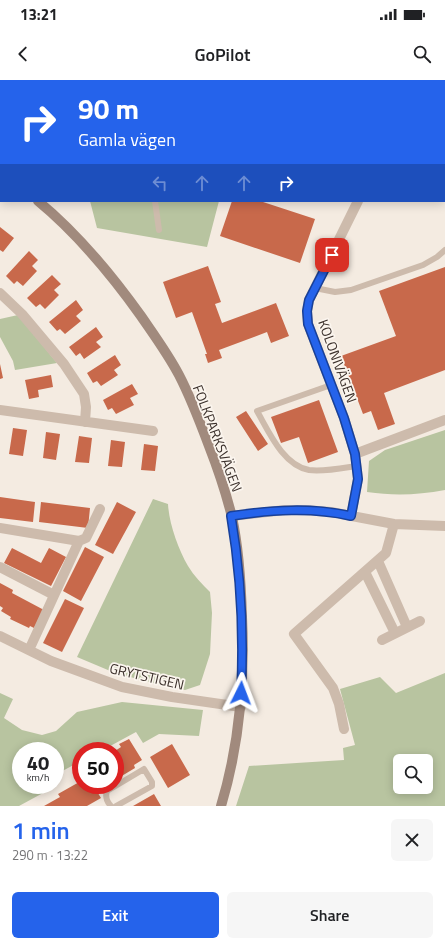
<!DOCTYPE html>
<html lang="en">
<head>
<meta charset="utf-8">
<style>
	:root { --surface:#fff; --page:#f6f6f6; --text:#202124; --muted:#757577; --accent:#2563eb }
	body { margin:0; font-family:"Titillium Web",sans-serif; background:var(--page); color:var(--text); height:100vh; display:flex; flex-direction:column; font-size:15px; white-space:nowrap }
	* { box-sizing:border-box; margin:0 }
	p { font-size:13px; color:var(--muted) }
	.icon { flex:none; width:22px; height:22px; fill:none; stroke:currentColor; stroke-width:2; stroke-linecap:round; stroke-linejoin:round }
	.map { position:relative; height:726px; overflow:hidden }
	.side { display:flex; flex-direction:column; background:var(--surface); flex:1 }
	.side>* { flex:none }
	.hud { position:absolute; left:0px; top:0px; width:445px; height:122px; box-shadow:0 2px 10px #0003; background:#2563eb; color:#fff; overflow:hidden }
	.controls { position:absolute; left:393px; top:674px; display:grid; gap:8px }
	.controls a { display:grid; place-items:center; width:40px; height:40px; border-radius:6px; background:var(--surface); box-shadow:0 2px 10px #0003; font-size:20px }
	.speed { position:absolute; left:12px; top:662px; display:flex; gap:8px; font-size:20px; font-weight:700; text-align:center }
	.speed>* { display:grid; place-content:center; width:52px; height:52px; border-radius:50%; background:var(--surface); box-shadow:0 2px 10px #0003; line-height:1 }
	.speed small { font-size:10px; font-weight:400 }
	.speed .limit { border:6px solid #d22; background:#fff; color:#111 }
	.pin { position:absolute; display:grid; place-items:center; width:34px; height:34px; color:#fff; margin:-17px; border-radius:8px; box-shadow:0 2px 6px #0006 }
	.me { position:absolute; width:44px; margin:-22px; rotate:3deg; stroke-linejoin:round; filter:drop-shadow(0 0 3px #0008) }
	.turn { display:flex; align-items:center; gap:14px; height:84px; padding:0 12px; font-size:18px }
	.turn .icon { width:52px; height:52px; stroke-width:2.5 }
	.turn b { display:block; font-size:28px; line-height:34px }
	.lanes { display:flex; align-items:center; height:38px; padding:0 12px; background:#0003; justify-content:center; gap:20px; direction:ltr }
	.lanes .off { opacity:.35 }
	.round { display:grid; place-items:center; flex:none; width:42px; height:42px; border-radius:6px; background:var(--page) }
	.head { display:flex; align-items:center; justify-content:space-between; height:68px; padding:0 12px }
	h1 { font-size:24px; font-weight:600; line-height:30px; color:var(--accent) }
	.cta { display:flex; gap:8px; margin-top:auto; padding:8px 12px }
	.cta a { flex:1; height:46px; border-radius:6px; background:var(--accent); color:#fff; font-size:16px; font-weight:600; line-height:46px; text-align:center }
	.cta a+a { background:var(--page); color:var(--text) }
	.status { display:flex; justify-content:space-between; align-items:center; height:28px; padding:0 20px; background:var(--surface); direction:ltr }
	.status svg { height:11px; fill:currentColor }
	header { display:flex; justify-content:space-between; align-items:center; height:52px; padding:0 12px; background:var(--surface); font-size:18px; font-weight:600 }
	.map>svg:first-child { display:block }
	.green { fill:#b8c4a0; fill-rule:evenodd }
	.building { fill:#c8694b }
	.lines { fill:none; stroke-linecap:round; stroke-linejoin:round }
	.service { stroke:#cdbbac; stroke-width:6 }
	.minor { stroke:#cdbbac; stroke-width:10 }
	.secondary { stroke:#a18a7d; stroke-width:10 }
	.route-casing { stroke:#184099; stroke-width:10 }
	.route { stroke:#2563eb; stroke-width:7 }
	.labels { text-anchor:middle; dominant-baseline:central; stroke-width:3.5; stroke-linejoin:round; paint-order:stroke }
	.street-label { font-size:14px; fill:#3b302b; stroke:#fbf5ee }
</style>
</head>
<body>
<div class="status"><b>13:21</b><svg viewBox="0 0 49 12"><path d="M0 12V9h3v3zM5 12V6h3v6zM10 12V3h3v9zM15 12V0h3v12zM26 1h20v11H26zM47 4h2v5h-2z"/></svg></div>
<header><svg class="icon" aria-label="back" viewBox="0 0 24 24"><path d="M15 5l-7 7 7 7"/></svg>GoPilot<svg class="icon" aria-label="search" viewBox="0 0 24 24"><circle cx="10" cy="10" r="6"/><path d="M15 15l6 6"/></svg></header>
<div class="map">
<svg width="445" height="726" viewBox="0 0 445 726">
	<rect width="100%" height="100%" fill="#f4ebe1"/>
	<path class="green" d="M74 0H201L202 1H74Z
		M90 121H219L207 167 97 148Z
		M18 235 57 283 15 290 13 281 0 257V239Z
		M445 350V410C418 415 394 416 367 412L369 381 385 370Z
		M153 419 168 424C169 443 178 469 188 486 194 496 202 504 210 512L212 533 210 574 200 605 185 610 157 604 115 593 77 577Z
		M445 593V726H236L249 686 344 680 343 668 355 665 340 609 380 597 396 613ZM400 681H426V707H400Z
		M0 613 13 619 4 638 22 650 42 655 56 651 77 632 122 622 203 630 199 656 159 654 143 663 136 652 101 671H81V681L55 695V671H21V705H54V707L19 726H0Z"/>
	<path class="building" d="M232 121H260L315 139 300 183 220 156Z
		M0 147 14 158 3 172 0 170Z
		M29 171 38 180 32 186 37 191 23 206 17 201 14 204 6 196Z
		M208 186 221 222 215 224 222 243 276 223 289 256 271 263 267 252 219 270 222 278 208 283 205 274H207L192 232 176 238 163 202Z
		M445 187V290L384 313 395 344 378 350 371 331 363 334 341 276 396 256 379 211Z
		M52 195 61 204 54 210 59 215 45 229 40 224 36 227 27 218Z
		M76 220 83 230 76 236 81 241 65 254 60 249 57 251 49 242Z
		M96 247 103 257 96 262 101 267 84 279 80 273 76 276 69 267Z
		M115 275 121 285 114 290 118 295 101 306 97 301 93 303 87 293Z
		M0 284 3 298 0 299Z
		M51 295 53 307 38 310 39 317 29 319 25 300Z
		M132 304 138 314 130 318 134 325 116 334 112 328 108 330 103 320Z
		M319 320 338 372 308 383 299 357 281 363 271 337Z
		M246 331 268 364 258 371 236 337Z
		M13 348 27 350 23 376 9 374Z
		M46 352 60 354 56 380 43 378Z
		M79 356 92 358 89 383 75 382Z
		M111 360 125 362 122 387 108 386Z
		M144 364 158 366 155 391 141 390Z
		M0 417 35 422 33 442 0 438Z
		M41 422 90 428 88 448 39 442Z
		M117 422 136 432 113 474 95 465Z
		M85 467 104 477 81 521 63 511Z
		M12 468 41 483 49 468 66 477 51 506 4 483Z
		M0 503 13 510 12 513 44 530 34 548 30 546 29 548 10 539 11 537 1 531 3 528 0 526Z
		M65 519 84 528 62 572 43 563Z
		M129 659 142 680 134 685 135 688 115 700V671L121 667 119 664Z
		M172 664 190 695 168 708 150 677Z
		M81 701V705H93L101 718 87 726H44L60 717 58 714Z
		M154 714 161 726H133Z"/>
	<g class="lines">
		<path class="service" d="M53 0V1
			M140 0V1
			M218 0 219 1
			M0 48 1 49
			M155 121 159 150
			M315 208 335 212 351 210 423 185 437 177 445 170
			M331 305 257 331C269 352 283 385 309 390 323 392 343 388 356 386
			M111 726C107 722 105 717 107 711L144 689 152 702V706L116 726"/>
		<path class="minor" d="M410 0V1
			M0 213 22 234 64 284 84 314 86 327 85 342
			M0 330 153 351
			M355 374 445 340
			M231 436 285 430H305L331 432 394 444 445 446
			M351 436 358 399 355 374 344 338 308 244 307 231 309 220 358 121
			M0 448 79 461 29 570
			M79 461 86 458 100 429
			M378 481 407 547
			M0 487 54 515
			M365 492 395 553
			M0 556 51 581 122 607 172 617 241 627
			M382 560 420 541
			M344 649 339 624 333 608 294 554 386 473 394 444"/>
		<path class="secondary" d="M0 90 1 91
			M38 121C78 154 111 194 141 236 154 255 168 274 179 295 191 318 200 342 209 366 218 389 226 413 232 437 239 469 241 503 242 537 245 602 240 663 221 726"/>
	</g>
	<g class="lines">
		<g class="route-casing">
			<path id="route" d="M241 613C244 553 241 495 231 436 272 430 311 427 351 436L358 399 355 374 344 338 308 244 307 231 309 220 332 175"/>
		</g>
		<use href="#route" class="route"/>
	</g>
	<g class="labels">
		<g class="street-label">
			<text transform="translate(338 281) rotate(70)">KOLONIVÄGEN</text>
			<text transform="translate(218 358) rotate(69)">FOLKPARKSVÄGEN</text>
			<text transform="translate(147 596) rotate(13)">GRYTSTIGEN</text>
		</g>
	</g>
</svg>
<div class="controls">
<a><svg class="icon" aria-label="search" viewBox="0 0 24 24"><circle cx="10" cy="10" r="6"/><path d="M15 15l6 6"/></svg></a>
</div>
<div class="speed"><div>40<small>km/h</small></div><div class="limit">50</div></div>
<div class="pin" style="left:332px;top:175px;background:#d93025"><svg class="icon" aria-label="arrive" viewBox="0 0 24 24"><path d="M6 21V4h12l-3 4 3 4H6"/></svg></div>
<svg class="me" style="left:241px;top:613px" viewBox="-20 -20 40 40"><path d="M0-17L14 15 0 8-14 15z" fill="#2563eb" stroke="#fff" stroke-width="4"/></svg>
<div class="hud">
<div class="turn"><svg class="icon" aria-label="right" viewBox="0 0 24 24"><path d="M7 20v-9h11M14 6l5 5-5 5"/></svg><div><b>90 m</b>Gamla vägen</div></div>
<div class="lanes"><svg class="icon off" aria-label="left" viewBox="0 0 24 24"><path d="M17 20v-9H6M10 6l-5 5 5 5"/></svg><svg class="icon off" aria-label="ahead" viewBox="0 0 24 24"><path d="M12 20V5M6 11l6-6 6 6"/></svg><svg class="icon off" aria-label="ahead" viewBox="0 0 24 24"><path d="M12 20V5M6 11l6-6 6 6"/></svg><svg class="icon" aria-label="right" viewBox="0 0 24 24"><path d="M7 20v-9h11M14 6l5 5-5 5"/></svg></div>
</div>
</div>
<section class="side">
<div class="head"><div><h1>1 min</h1><p>290 m · 13:22</p></div><a class="round"><svg class="icon" aria-label="close" viewBox="0 0 24 24"><path d="M6 6l12 12M18 6L6 18"/></svg></a></div>
<div class="cta"><a>Exit</a><a>Share</a></div>
</section>
</body>
</html>
